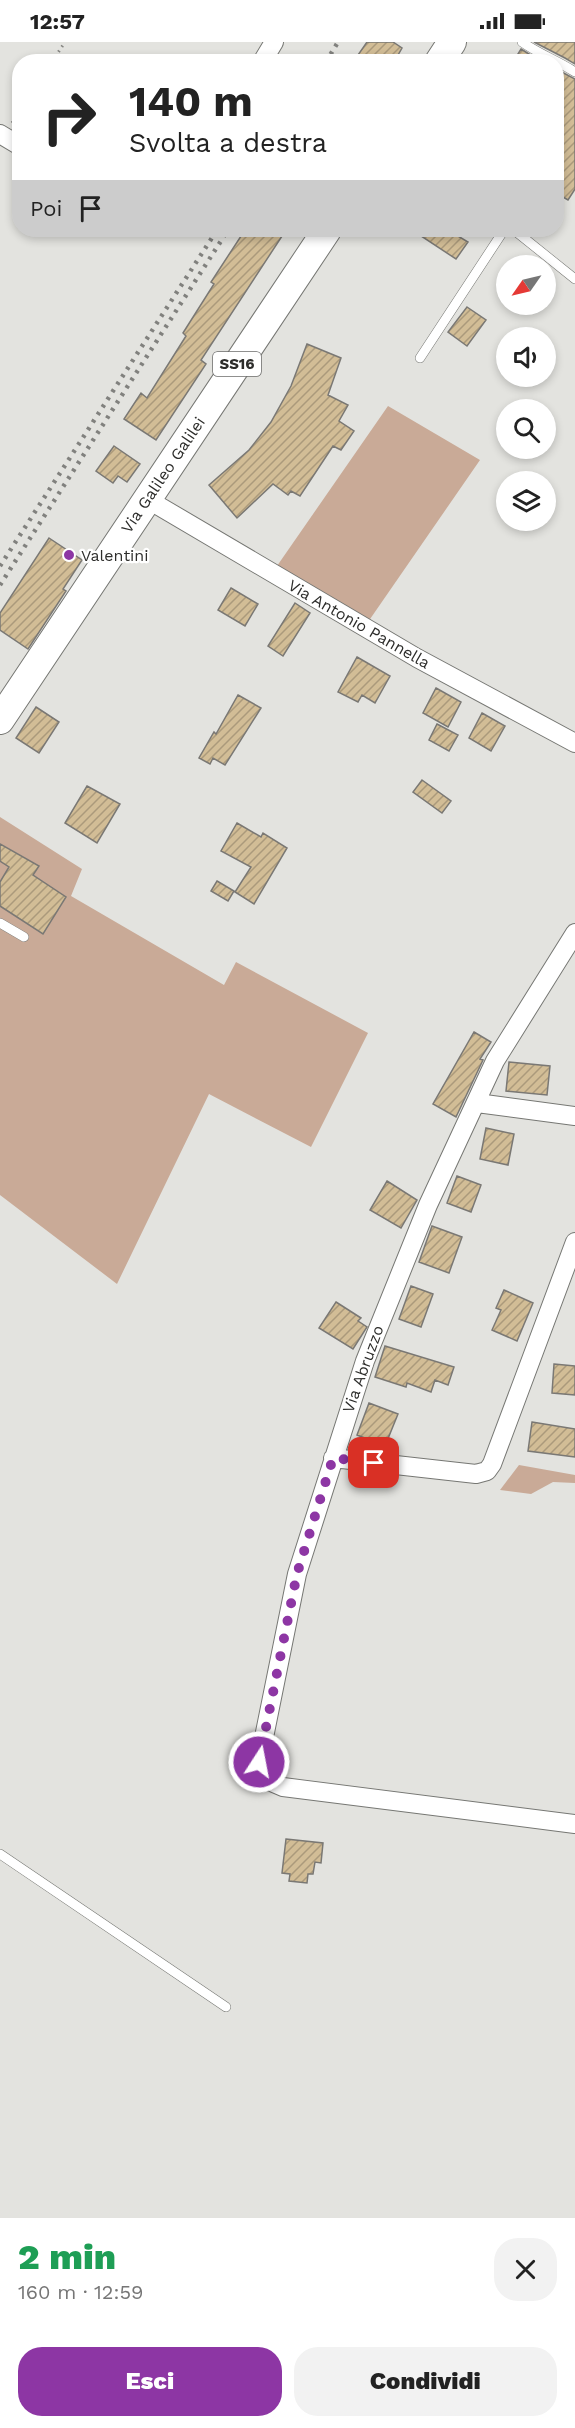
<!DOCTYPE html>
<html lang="it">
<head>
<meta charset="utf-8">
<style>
	:root { --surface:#fff; --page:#f2f2f2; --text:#222; --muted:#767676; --accent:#8d36a4 }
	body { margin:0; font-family:"Work Sans",sans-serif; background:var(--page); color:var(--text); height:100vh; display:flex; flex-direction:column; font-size:22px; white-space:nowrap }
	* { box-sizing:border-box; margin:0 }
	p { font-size:20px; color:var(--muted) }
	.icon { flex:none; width:33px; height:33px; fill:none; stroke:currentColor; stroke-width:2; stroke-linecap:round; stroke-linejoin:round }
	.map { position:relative; height:2176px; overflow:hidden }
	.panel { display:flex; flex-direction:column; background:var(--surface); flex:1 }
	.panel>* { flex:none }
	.top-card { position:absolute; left:12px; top:12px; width:552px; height:183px; border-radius:24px; box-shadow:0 3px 9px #0003; background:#fff; color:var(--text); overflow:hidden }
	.needle { width:39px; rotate:236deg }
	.controls { position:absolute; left:496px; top:213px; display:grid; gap:12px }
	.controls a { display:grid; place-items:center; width:60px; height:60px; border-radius:50%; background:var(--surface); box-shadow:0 3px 9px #0003; font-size:30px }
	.pin { position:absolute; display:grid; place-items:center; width:51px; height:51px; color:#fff; margin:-26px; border-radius:12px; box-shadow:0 3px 9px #0006 }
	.me { position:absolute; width:66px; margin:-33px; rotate:11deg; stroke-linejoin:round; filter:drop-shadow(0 0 4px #0008) }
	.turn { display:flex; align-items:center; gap:21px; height:126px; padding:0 18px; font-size:27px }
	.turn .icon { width:78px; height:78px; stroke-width:2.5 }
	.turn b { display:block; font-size:42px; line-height:51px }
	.then { display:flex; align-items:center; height:57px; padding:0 18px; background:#0003; gap:12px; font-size:22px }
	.round { display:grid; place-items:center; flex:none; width:63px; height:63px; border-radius:24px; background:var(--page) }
	.overview { display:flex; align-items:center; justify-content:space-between; height:102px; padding:0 18px }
	h1 { font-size:36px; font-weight:800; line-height:45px; color:#1e9e55 }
	.cta { display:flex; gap:12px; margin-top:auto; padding:12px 18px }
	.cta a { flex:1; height:69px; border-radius:24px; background:var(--accent); color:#fff; font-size:24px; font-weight:800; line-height:69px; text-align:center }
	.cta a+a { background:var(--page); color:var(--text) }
	.status { display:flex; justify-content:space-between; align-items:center; height:42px; padding:0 30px; background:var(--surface); direction:ltr }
	.status svg { height:16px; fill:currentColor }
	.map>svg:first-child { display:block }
	.green { fill:#c9aa97 }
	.building { fill:url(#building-hatch); stroke:#7a7874; stroke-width:1.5 }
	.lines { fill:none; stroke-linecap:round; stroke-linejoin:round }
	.service-casing { stroke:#767773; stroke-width:10 }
	.minor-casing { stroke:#767773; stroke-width:20 }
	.primary-casing { stroke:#767773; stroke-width:30 }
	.path { stroke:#848481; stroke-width:3; stroke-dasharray:1.5 4.5; stroke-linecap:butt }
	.service { stroke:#fff; stroke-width:9 }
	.minor { stroke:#fff; stroke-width:18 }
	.primary { stroke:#fff; stroke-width:28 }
	.rail { stroke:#81817e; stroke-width:4.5; stroke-dasharray:3 6; stroke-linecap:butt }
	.route { stroke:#8d36a4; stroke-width:10; stroke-dasharray:0 18 }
	.poi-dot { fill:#8d36a4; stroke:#fff; stroke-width:2 }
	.labels { text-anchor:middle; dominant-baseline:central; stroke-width:4.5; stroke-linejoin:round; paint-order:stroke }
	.shield { fill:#fff; stroke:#6c6c6b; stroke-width:1.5 }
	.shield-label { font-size:15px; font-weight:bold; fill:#2d2d2b }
	.street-label { font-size:16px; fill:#2d2d2b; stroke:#fff }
	.poi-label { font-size:16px; fill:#2d2d2b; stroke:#fff; text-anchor:start }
</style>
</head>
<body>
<div class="status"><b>12:57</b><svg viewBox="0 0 49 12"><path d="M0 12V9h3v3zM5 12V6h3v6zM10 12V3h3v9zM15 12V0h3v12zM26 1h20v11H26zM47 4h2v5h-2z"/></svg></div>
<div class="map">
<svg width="575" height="2176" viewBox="0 0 575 2176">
	<defs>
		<pattern id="building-hatch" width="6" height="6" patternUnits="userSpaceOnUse" patternTransform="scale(1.5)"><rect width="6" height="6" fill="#d2bd96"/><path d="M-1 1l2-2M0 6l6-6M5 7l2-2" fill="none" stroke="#ab9a7b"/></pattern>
	</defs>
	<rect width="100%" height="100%" fill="#e3e3df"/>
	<path class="green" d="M388 364 480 418 368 580 277 524Z
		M0 775 82 827 71 854 224 943 236 920 368 991 311 1105 209 1052 117 1242 0 1153Z
		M519 1423 575 1433V1441L553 1440 531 1452 500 1448Z"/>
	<path class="building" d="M367 0H393L402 6 394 20H368L358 13Z
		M534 0H575V22L565 16Z
		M521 7 532 14 542 20H513Z
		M556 27 575 37V147L568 158 556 151Z
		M245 188H286L201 318 206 322 156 398 124 377 141 351 147 356 186 294 183 291 214 242 211 240Z
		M412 188H448L468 200 456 217Z
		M467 265 486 278 467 304 448 290Z
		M307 302 341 316 328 353 348 363 339 379 354 389 341 408 333 404 300 454 291 449 288 453 273 442 237 476 209 443 249 408 271 380 291 344Z
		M114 404 140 422 127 440 118 434 113 441 96 429Z
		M49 496 82 518 63 547 66 549 28 607 0 588V571Z
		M231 546 258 562 245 584 218 568Z
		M295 561 310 571 283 614 268 604Z
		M357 615 390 634 375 661 362 653 358 660 338 650Z
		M436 646 461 660 448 685 423 671Z
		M238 653 261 666 225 723 213 716 210 722 199 716 214 690 216 692Z
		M36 665 59 680 39 711 16 696Z
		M482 671 505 684 491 709 469 696Z
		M437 682 458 693 449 709 429 698Z
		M422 738 451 759 442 771 413 750Z
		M87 744 120 762 97 801 65 781Z
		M237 781 261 795 263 791 287 806 254 862 235 850 251 825 221 809Z
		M0 802 39 824 33 833 66 855 43 892 0 864V840L9 825 0 819Z
		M217 839 234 849 228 859 211 849Z
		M474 990 491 1000 480 1017 483 1018 456 1075 433 1062Z
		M509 1020 550 1024 547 1053 506 1049Z
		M486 1086 514 1092 508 1123 480 1117Z
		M457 1134 481 1143 471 1170 447 1161Z
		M387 1139 417 1158 401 1186 370 1168Z
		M432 1184 462 1195 449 1231 419 1220Z
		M411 1244 433 1252 421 1285 399 1277Z
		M504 1248 533 1261 517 1299 492 1288 501 1268 496 1266Z
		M336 1260 361 1276 358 1279 367 1285 353 1307 319 1286Z
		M385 1304 454 1325 448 1343 435 1338 431 1350 407 1341 406 1345 375 1335Z
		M554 1322 575 1324V1353L552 1351Z
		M369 1361 398 1372 385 1404 357 1393Z
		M532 1380 575 1387V1415L528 1409Z
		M286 1797 323 1801 321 1821 315 1820 313 1832H308L307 1841 289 1839 290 1832 282 1831Z"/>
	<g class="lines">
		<g class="service-casing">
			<path id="service" d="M522 0C539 12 558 19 575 30
				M514 188 575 237
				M420 316 504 188
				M0 881 24 895
				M0 1812 226 1965"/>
		</g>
		<g class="minor-casing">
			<path id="minor" d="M262 20 274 0
				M0 92 20 104
				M147 457 417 616 575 701
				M575 891 495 1019 428 1163 365 1319 297 1532 259 1720 269 1739 283 1745 575 1782
				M477 1061 575 1074
				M333 1416 476 1432 487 1429 492 1422 575 1200"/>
		</g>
		<g class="primary-casing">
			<path id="primary" d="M439 20 452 0
				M0 678 327 188"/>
		</g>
		<path class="path" d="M52 20 65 0
			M12 81 20 70"/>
		<use href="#service" class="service"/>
		<use href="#minor" class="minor"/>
		<use href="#primary" class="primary"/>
		<path class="rail" d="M326 20 338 0
			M0 524 217 188
			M0 543 228 188"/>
	</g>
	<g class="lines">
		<path class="route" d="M259 1720 297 1532 333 1416 374 1421"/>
	</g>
	<circle class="poi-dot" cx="69" cy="513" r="6"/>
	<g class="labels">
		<rect class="shield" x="213" y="310" width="48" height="24" rx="4.5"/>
		<g class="shield-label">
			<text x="237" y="322">SS16</text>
		</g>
		<g class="street-label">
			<text transform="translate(163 433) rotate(-56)">Via Galileo Galilei</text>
			<text transform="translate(359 582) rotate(30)">Via Antonio Pannella</text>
			<text transform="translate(363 1327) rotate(-70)">Via Abruzzo</text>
		</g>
		<g class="poi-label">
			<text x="81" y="513">Valentini</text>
		</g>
	</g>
</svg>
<div class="controls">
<a><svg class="needle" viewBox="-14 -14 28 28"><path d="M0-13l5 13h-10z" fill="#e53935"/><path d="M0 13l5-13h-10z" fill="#767676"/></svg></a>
<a><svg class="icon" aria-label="sound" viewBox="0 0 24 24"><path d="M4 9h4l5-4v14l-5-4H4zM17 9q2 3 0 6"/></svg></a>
<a><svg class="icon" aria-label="search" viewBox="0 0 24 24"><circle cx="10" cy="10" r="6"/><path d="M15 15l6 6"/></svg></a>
<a><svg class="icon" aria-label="layers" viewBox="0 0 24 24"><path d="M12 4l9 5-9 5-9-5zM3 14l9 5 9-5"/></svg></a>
</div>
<div class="pin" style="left:374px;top:1421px;background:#d93025"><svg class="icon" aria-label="arrive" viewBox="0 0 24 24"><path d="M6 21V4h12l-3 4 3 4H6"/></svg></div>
<svg class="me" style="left:259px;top:1720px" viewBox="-20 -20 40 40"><circle r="17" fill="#8d36a4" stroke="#fff" stroke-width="3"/><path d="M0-11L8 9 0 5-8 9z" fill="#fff"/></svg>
<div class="top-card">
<div class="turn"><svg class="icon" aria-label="right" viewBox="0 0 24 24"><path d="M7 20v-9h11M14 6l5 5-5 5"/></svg><div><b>140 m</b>Svolta a destra</div></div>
<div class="then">Poi<svg class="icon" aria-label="arrive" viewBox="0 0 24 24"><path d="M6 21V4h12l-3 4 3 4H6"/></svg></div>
</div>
</div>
<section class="panel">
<div class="overview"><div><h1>2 min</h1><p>160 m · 12:59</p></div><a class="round"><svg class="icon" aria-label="close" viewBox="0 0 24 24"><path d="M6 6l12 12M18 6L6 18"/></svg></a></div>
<div class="cta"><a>Esci</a><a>Condividi</a></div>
</section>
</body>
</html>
